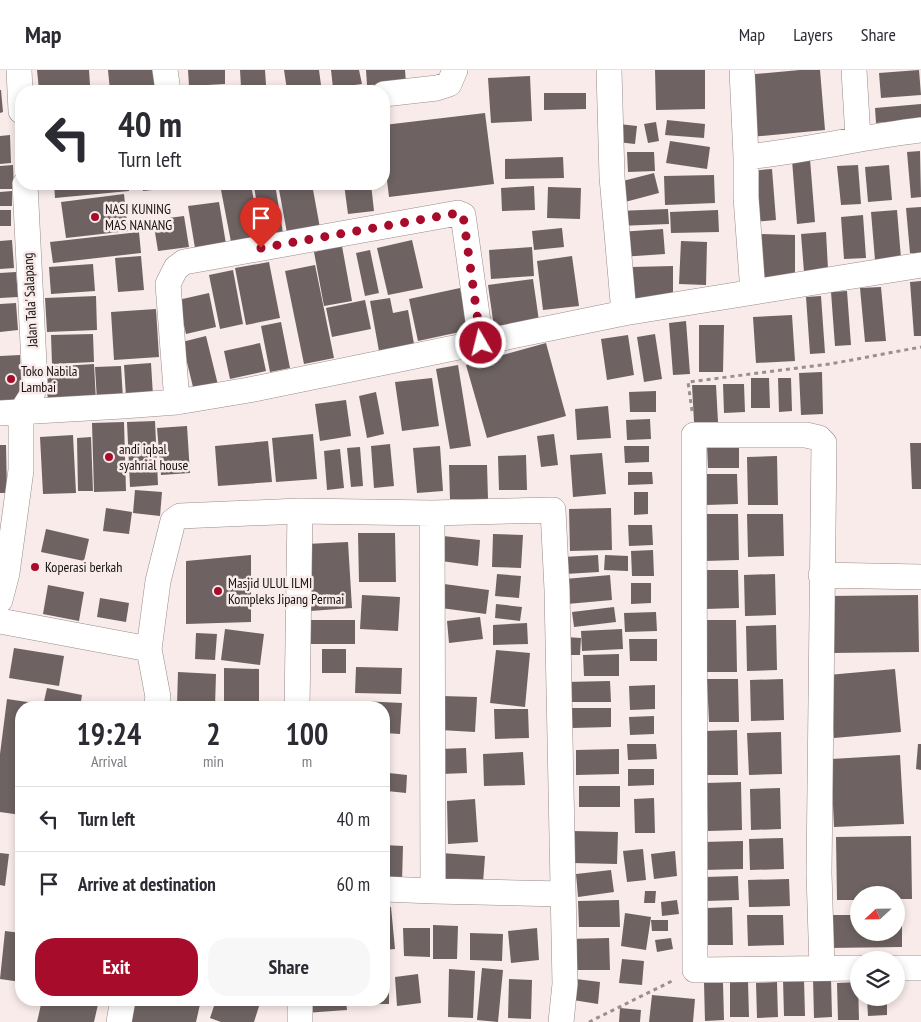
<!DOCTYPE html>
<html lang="en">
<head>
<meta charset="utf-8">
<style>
	:root { --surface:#fff; --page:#f7f7f7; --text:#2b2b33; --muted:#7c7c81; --line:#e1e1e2; --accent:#a70d2b }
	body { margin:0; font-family:"PT Sans Narrow",sans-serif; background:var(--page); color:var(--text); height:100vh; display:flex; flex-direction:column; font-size:19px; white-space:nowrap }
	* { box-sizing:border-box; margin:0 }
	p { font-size:16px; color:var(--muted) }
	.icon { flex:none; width:28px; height:28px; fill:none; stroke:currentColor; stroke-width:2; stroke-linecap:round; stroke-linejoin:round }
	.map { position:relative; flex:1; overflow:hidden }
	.sheet { position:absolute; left:15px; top:631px; width:375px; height:305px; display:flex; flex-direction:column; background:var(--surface); border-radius:20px; box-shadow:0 2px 8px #0003 }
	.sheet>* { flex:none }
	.guide { position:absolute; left:15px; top:15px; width:375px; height:105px; border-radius:20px; box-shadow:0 2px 8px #0003; background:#fff; color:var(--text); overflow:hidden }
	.needle { width:32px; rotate:248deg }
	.tools { position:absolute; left:850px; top:816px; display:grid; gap:10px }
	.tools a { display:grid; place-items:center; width:55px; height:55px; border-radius:50%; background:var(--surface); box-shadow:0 2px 8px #0003; font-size:25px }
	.pin { position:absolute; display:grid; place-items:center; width:42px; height:42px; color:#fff; margin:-51px -21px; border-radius:50% 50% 50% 0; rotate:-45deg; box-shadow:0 0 5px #0007 }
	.pin .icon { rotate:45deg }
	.me { position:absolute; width:55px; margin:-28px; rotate:352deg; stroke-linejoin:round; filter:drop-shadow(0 0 4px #0008) }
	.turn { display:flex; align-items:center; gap:18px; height:105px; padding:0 20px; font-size:22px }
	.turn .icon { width:65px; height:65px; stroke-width:2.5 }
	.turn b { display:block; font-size:35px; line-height:42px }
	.eta { display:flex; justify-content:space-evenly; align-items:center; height:85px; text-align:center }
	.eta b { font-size:30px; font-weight:700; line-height:35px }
	.action { display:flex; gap:10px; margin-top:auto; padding:10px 20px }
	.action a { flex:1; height:58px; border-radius:20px; background:var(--accent); color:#fff; font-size:20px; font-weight:700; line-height:58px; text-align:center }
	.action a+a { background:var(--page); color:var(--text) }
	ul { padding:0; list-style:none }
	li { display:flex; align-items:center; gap:15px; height:65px; padding:0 20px; border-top:1px solid var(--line) }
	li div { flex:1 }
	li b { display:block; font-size:19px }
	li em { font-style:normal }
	header { display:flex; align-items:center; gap:30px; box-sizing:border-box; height:70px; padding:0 25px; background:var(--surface); border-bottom:1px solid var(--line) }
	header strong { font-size:24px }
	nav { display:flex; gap:28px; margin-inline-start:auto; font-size:18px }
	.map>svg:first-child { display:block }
	.building { fill:#6e6362 }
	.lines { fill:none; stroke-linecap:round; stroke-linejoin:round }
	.minor-casing { stroke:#978c8b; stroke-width:26 }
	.path { stroke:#988f8e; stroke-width:3; stroke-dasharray:4 4; stroke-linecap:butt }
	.minor { stroke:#fff; stroke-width:25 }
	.route { stroke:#a70d2b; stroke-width:9; stroke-dasharray:0 16.2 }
	.poi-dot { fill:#a70d2b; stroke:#f8ebea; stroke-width:2 }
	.labels { text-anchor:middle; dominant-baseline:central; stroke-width:5; stroke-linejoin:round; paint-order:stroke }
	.poi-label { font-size:14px; fill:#161211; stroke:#f8ebea; text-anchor:start }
	.street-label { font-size:14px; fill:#161211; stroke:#f8ebea }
</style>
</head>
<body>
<header>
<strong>Map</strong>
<nav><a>Map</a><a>Layers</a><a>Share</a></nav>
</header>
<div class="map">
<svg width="921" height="952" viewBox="0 0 921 952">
	<rect width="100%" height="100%" fill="#f8ebea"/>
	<path class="building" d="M37 0H89L90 15 39 20Z
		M108 0H155L156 21H110Z
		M188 0H225V14L189 16Z
		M240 0H265L266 15 241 17Z
		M284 0H319L321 15 287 20Z
		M331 0H359L362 14 333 18Z
		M366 0H405L406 14 367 15Z
		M655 0H705V39L656 40Z
		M800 0H820L825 60 750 67 744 5Z
		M919 0 921 25 881 28 879 3Z
		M530 6 532 51 491 53 488 8Z
		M105 16V21H60V20Z
		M240 16V21H194V20Z
		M0 20H1L3 42 0 43Z
		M544 23H586V39L544 40Z
		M921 34V49L876 53 875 38Z
		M485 43 494 114 389 127 384 85V55Z
		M667 50 705 54 704 68 665 65Z
		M656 52 659 71 648 73 644 54Z
		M619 54 637 56 635 74 617 72Z
		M10 65 11 93 0 94V66Z
		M670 71 710 77 707 99 666 93Z
		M920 81 921 127 911 128 907 82Z
		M627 82H654L655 101 628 102Z
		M563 87 564 108 505 109V89Z
		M810 89 815 152 797 154 792 90Z
		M13 95 14 119H0V96Z
		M858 95 861 134 841 135 837 96Z
		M889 95 892 130 868 132 865 97Z
		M772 99 776 150 752 152 748 101Z
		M654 103 659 123 625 132 619 112Z
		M714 105 715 133 665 135 664 106Z
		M54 114H128L129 121 55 128Z
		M142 114H171L172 118 143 121Z
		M192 114H212V115L192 118Z
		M251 114 260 167 231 172 221 120Z
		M275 114 283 163 263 167 254 117Z
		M278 114H312L320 158 287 163Z
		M344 114H371L374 141 348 144Z
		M534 116 535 140 502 141 501 118Z
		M548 117 581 118 580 149 547 148Z
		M12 121V136H0V122Z
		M124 124 128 161 66 168 61 132Z
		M219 132 226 174 195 178 188 136Z
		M921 137V183H910L906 138Z
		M668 139 669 154 618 156V141Z
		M0 140H11V156H0Z
		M718 140 719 162 671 163 670 142Z
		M897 140 901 188 875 190 871 142Z
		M863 145 866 188 844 189 841 147Z
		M184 146 189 177 158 181 153 150Z
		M562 158 564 177 534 180 532 161Z
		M663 159 665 184 621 187 619 162Z
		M139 162 141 183 53 193 50 172Z
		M826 162 828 199 804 202 801 164Z
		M759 164 795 165V208H759Z
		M12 170 14 198 0 199V171Z
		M412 170 423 218 388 225 377 178Z
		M681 171 707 172 706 215 679 214Z
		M342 176 352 231 324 236 314 182Z
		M532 177 534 206 491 209 489 180Z
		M370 180 379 223 365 226 356 183Z
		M141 186 144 220 118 222 115 188Z
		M572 186 579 236 543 240 537 191Z
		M269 192 280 248 246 255 235 198Z
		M93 194 95 221 51 224 49 197Z
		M315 195 334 288 304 294 285 201Z
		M673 196V232H631V197Z
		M233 200 243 254 220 259 209 205Z
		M16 202 18 227 0 228V203Z
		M533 209 539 251 494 257 488 215Z
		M921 211V266H914L910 212Z
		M881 217 886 271 865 272 860 218Z
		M460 218 469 260 418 271 409 229Z
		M847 221 851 275 835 276 831 222Z
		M209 223 216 257 186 264 178 230Z
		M96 226 97 260 47 262 45 228Z
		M821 226 825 283 810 284 806 227Z
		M390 228 393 243 408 240 414 274 379 281 370 231Z
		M365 230 371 259 332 267 326 238Z
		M16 233 18 260 0 262V234Z
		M156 239 159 287 114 290 111 242Z
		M792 245 795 291 756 293 753 247Z
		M686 251 690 304 673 305 669 253Z
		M281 252 290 298 270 302 261 256Z
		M699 255H724L723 302H699Z
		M93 264 94 292 52 294 51 265Z
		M655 264 662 309 644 312 637 267Z
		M628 265 634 305 607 310 601 269Z
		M206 266 218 315 194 321 182 272Z
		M260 273 266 301 230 309 224 281Z
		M546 273 566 346 487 368 466 295Z
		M20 285 22 331 0 332V286Z
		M151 293 153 326 126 327 124 295Z
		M94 294 96 331 48 334 46 297Z
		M458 295 471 376 450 379 436 299Z
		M121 296 123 329 97 331 95 297Z
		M822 302 823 344 801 345 799 303Z
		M432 308 439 356 402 361 395 312Z
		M751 308H769L770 338H751Z
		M778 308H791L792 341 779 342Z
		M723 314H744L745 342 724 343Z
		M692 315H716L718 352H694Z
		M656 321V342H630L629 322Z
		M376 322 384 364 367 368 359 326Z
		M346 330 351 366 320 371 315 334Z
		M608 336 611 368 577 370 575 339Z
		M650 349 651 369 627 370 626 350Z
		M155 351 158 415 130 417 127 352Z
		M124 352 126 421 94 422 92 353Z
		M187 356 190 403 161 405 157 358Z
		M313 364 317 409 276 412 272 368Z
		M554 364 558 395 541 397 537 366Z
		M73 365 76 423 43 424 40 367Z
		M91 367 93 421H78L77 368Z
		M268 371 272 412 218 416 215 376Z
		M910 373H921V419H912Z
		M390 374 394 416 374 418 371 376Z
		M739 374V398H708L707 375Z
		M0 375H6L7 423H0Z
		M440 376 443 421 417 423 413 378Z
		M624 376H649V392L625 393Z
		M360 377 363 416 351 417 347 378Z
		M340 379 344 418 327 420 324 381Z
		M602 383 606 424 573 427 570 385Z
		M526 385 527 420H499L498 386Z
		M777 386 778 435H748L747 387Z
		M449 395H487L488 429H450Z
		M628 402H652L653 414 628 415Z
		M705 404H737L738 434 706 435Z
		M135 420 162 422 160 446 133 443Z
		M634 422H648V444L634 445Z
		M106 438 132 442 129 464 103 461Z
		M611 438 612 480 570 481 569 439Z
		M703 444H738L739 490 704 491Z
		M747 444H783L784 486 748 487Z
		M628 455H652L653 475 629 476Z
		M46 459 89 469 84 491 41 482Z
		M358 463H395L396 512H359Z
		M493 464 523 465 521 498 492 497Z
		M443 466 480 470 478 496 441 491Z
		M348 472 352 538 310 541 306 474Z
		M653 480 654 506H632L631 481Z
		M251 485V552L186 554V491Z
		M598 485 599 502 565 504 563 487Z
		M605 485 628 486V501L604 500Z
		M704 500H738L739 538 705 539Z
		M497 504 521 506 519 528 495 526Z
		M775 504 776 545 745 546 744 505Z
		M610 505 612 530 567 534 565 509Z
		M631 513H651V533L631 534Z
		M444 514 489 520 486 544 441 538Z
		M48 515 84 522 79 551 43 544Z
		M362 525 400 527 398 561 360 559Z
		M918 525 919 582 830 583 829 526Z
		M100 528 129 533 126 552 97 547Z
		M496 534 522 537 520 551 495 548Z
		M614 537 616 552 574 557 572 542Z
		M656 542 657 561 625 562 624 543Z
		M480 547 483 569 449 573 447 551Z
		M303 550H355V574H303Z
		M706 550H736L737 602H707Z
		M527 553 528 574 493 575V555Z
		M776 555 777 600 747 601 746 556Z
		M225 559 264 564 260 595 221 590Z
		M622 559 623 579 582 581 581 561Z
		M196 563 217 564 215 590 195 589Z
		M566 567 581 568 580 585H566Z
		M629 569H657V591H630Z
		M14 578 64 586 59 616 9 608Z
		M322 579H346V603H322Z
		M496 580 530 583 525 637 490 633Z
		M619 584V606H584L583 585Z
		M356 597 402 598 401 624 355 623Z
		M224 598 259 599V633L224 632Z
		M895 599 901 662 834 668 828 605Z
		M178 602 216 604 215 637 177 635Z
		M707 609H738L739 652H709Z
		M783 609 784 650 751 651 750 610Z
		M610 611 611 632H566L565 612Z
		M655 615V639L630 640 629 616Z
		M47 618 82 625 80 638 43 636Z
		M442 626 477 627 475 662 440 660Z
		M7 629 41 634V638H21V745L0 742V684Z
		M362 631 402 633 400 664 384 663V638H362Z
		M571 638H611V657L572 658Z
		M494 639H528L529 668 495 669Z
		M654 646V664L630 665 629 647Z
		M737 660 738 705H707L705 661Z
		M781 662 782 704 749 705 747 663Z
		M627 674H656L657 689 628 690Z
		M918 674H921V700L916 699Z
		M466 678 467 703 441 704 440 679Z
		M619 679V704L576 705V680Z
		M523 682 525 715 484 716 483 684Z
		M900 685 904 754 834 757 831 689Z
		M628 699H654V715L628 716Z
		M389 703 407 705 406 723 387 721Z
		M741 712 742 760 708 761 706 713Z
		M579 716H620V737H579Z
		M780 718 781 759 751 760 750 719Z
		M654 728 655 763H635L634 729Z
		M475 729 478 772 448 774 447 731Z
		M572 761 618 762 617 794 572 793Z
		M911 766 912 829H896V825H859V830H837L836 767Z
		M783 768 784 799 750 800 749 769Z
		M743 771V799L702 800V772Z
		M384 775 403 776 402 812H384Z
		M643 779 646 810 627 812 623 781Z
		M675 781 677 806 654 809 651 784Z
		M0 783 9 784 5 816 0 815Z
		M441 783 485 786 483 813 440 811Z
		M611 800 614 822 578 827 576 804Z
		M738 806 739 830 705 831V807Z
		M789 809 790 836 749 837 748 810Z
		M645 821H656L655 833H644Z
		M619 830 620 857H579L578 831Z
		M677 830 679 844 662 846 661 832Z
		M384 837H391L395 879 384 880Z
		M732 837 733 875H708L707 838Z
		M625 843 651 847 646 880 621 876Z
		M896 844H902V877L828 878 827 845H859V862H896Z
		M747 845H783L784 875 748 876Z
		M651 850H668V861H652Z
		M433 855 458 856 457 889H433Z
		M403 858H430V887L404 886Z
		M537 858 539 890 511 893 508 861Z
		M5 861 21 863V912L0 909Z
		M470 863 503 864 502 891 470 890Z
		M609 868 610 900H570L569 869Z
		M671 868 673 879 657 882 655 870Z
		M622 889 644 891 642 915 619 913Z
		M482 898 503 900 498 952 477 950Z
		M449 899 475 901 473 948 448 947Z
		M384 902H389V934H367V930H384Z
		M418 904 421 933 397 936 395 907Z
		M813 908H831L832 947 814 948Z
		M509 909 532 910 531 949 508 948Z
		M576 909 600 912 598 934 573 930Z
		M783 909H804L805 946H784Z
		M730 911H748L749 947H730Z
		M777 912 778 947 757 948 756 913Z
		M858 912 859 950H838L837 913Z
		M704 913H723L724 950 705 951Z
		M652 925 695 929 693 952H649Z
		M867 928H887V945L868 946Z
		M42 930H99L94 952H37Z
		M134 930H201L196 952H129Z
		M216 930H261L254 952H221L210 948Z
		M304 930H346L347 940 305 943Z
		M620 938 641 940 640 952H619Z"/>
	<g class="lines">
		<g class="minor-casing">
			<path id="minor" d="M19 0 21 41
				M165 0 168 21
				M742 0 746 87
				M854 0 858 68
				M384 24 437 18 449 14 455 0
				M753 222 746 127V87C805 81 862 67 921 60
				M624 243 921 195
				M177 332 168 214 176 198 184 192 458 143 463 145 481 273
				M0 343 123 336 177 332 249 320 624 243 612 107 609 0
				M432 443 553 440 557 520 565 914 561 952
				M821 505 921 507
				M0 530 7 503 21 400V342L32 325 35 314 25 114
				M0 551 149 579
				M156 638 158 627 149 579 158 511 173 451 180 446 300 441 432 443 433 821 563 824
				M297 638 300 441
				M384 819 433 821
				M822 898 819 803 824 373 819 368 806 365H694L695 900 859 898
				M896 898H921
				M300 930V952
				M119 952 123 930"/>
		</g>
		<path class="path" d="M692 341 688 312 830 294 921 277
			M589 952 674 910"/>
		<use href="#minor" class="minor"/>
	</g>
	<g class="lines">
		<path class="route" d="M261 178 458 143 463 145 481 273"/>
	</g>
	<g class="poi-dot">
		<circle cx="95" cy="147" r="5"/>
		<circle cx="11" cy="309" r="5"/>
		<circle cx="109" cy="387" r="5"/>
		<circle cx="35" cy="497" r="5"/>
		<circle cx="218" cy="521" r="5"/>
	</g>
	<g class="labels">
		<g class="poi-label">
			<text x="105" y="139">NASI KUNING<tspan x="105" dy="16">MAS NANANG</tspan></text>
			<text x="21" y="301">Toko Nabila<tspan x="21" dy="16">Lambai</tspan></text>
			<text x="119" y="379">andi iqbal<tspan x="119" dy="16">syahrial house</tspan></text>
			<text x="45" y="497">Koperasi berkah</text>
			<text x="228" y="513">Masjid ULUL ILMI<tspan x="228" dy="16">Kompleks Jipang Permai</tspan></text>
		</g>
		<g class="street-label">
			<text transform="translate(30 230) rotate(-93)">Jalan Tala' Salapang</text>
		</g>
	</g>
</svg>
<div class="tools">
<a><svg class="needle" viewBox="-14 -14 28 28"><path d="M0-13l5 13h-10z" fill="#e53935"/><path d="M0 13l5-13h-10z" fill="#7c7c81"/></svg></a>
<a><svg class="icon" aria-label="layers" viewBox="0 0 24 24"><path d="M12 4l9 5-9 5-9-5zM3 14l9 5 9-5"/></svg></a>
</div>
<div class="pin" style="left:261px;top:178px;background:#d93025"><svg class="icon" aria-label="arrive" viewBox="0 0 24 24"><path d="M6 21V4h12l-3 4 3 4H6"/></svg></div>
<svg class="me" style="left:481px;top:273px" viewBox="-20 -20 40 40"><circle r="17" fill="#a70d2b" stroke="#fff" stroke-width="3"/><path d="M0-11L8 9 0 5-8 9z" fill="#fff"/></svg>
<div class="guide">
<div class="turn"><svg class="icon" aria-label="left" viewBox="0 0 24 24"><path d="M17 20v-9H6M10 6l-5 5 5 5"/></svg><div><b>40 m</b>Turn left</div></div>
</div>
<section class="sheet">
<div class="eta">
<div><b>19:24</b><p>Arrival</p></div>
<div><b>2</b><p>min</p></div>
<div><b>100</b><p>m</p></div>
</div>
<ul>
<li><svg class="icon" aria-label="left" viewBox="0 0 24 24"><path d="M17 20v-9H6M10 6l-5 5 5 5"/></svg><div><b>Turn left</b></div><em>40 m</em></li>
<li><svg class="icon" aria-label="arrive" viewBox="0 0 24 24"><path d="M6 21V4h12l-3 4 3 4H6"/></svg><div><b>Arrive at destination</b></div><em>60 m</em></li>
</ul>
<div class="action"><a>Exit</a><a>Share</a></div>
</section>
</div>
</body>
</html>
